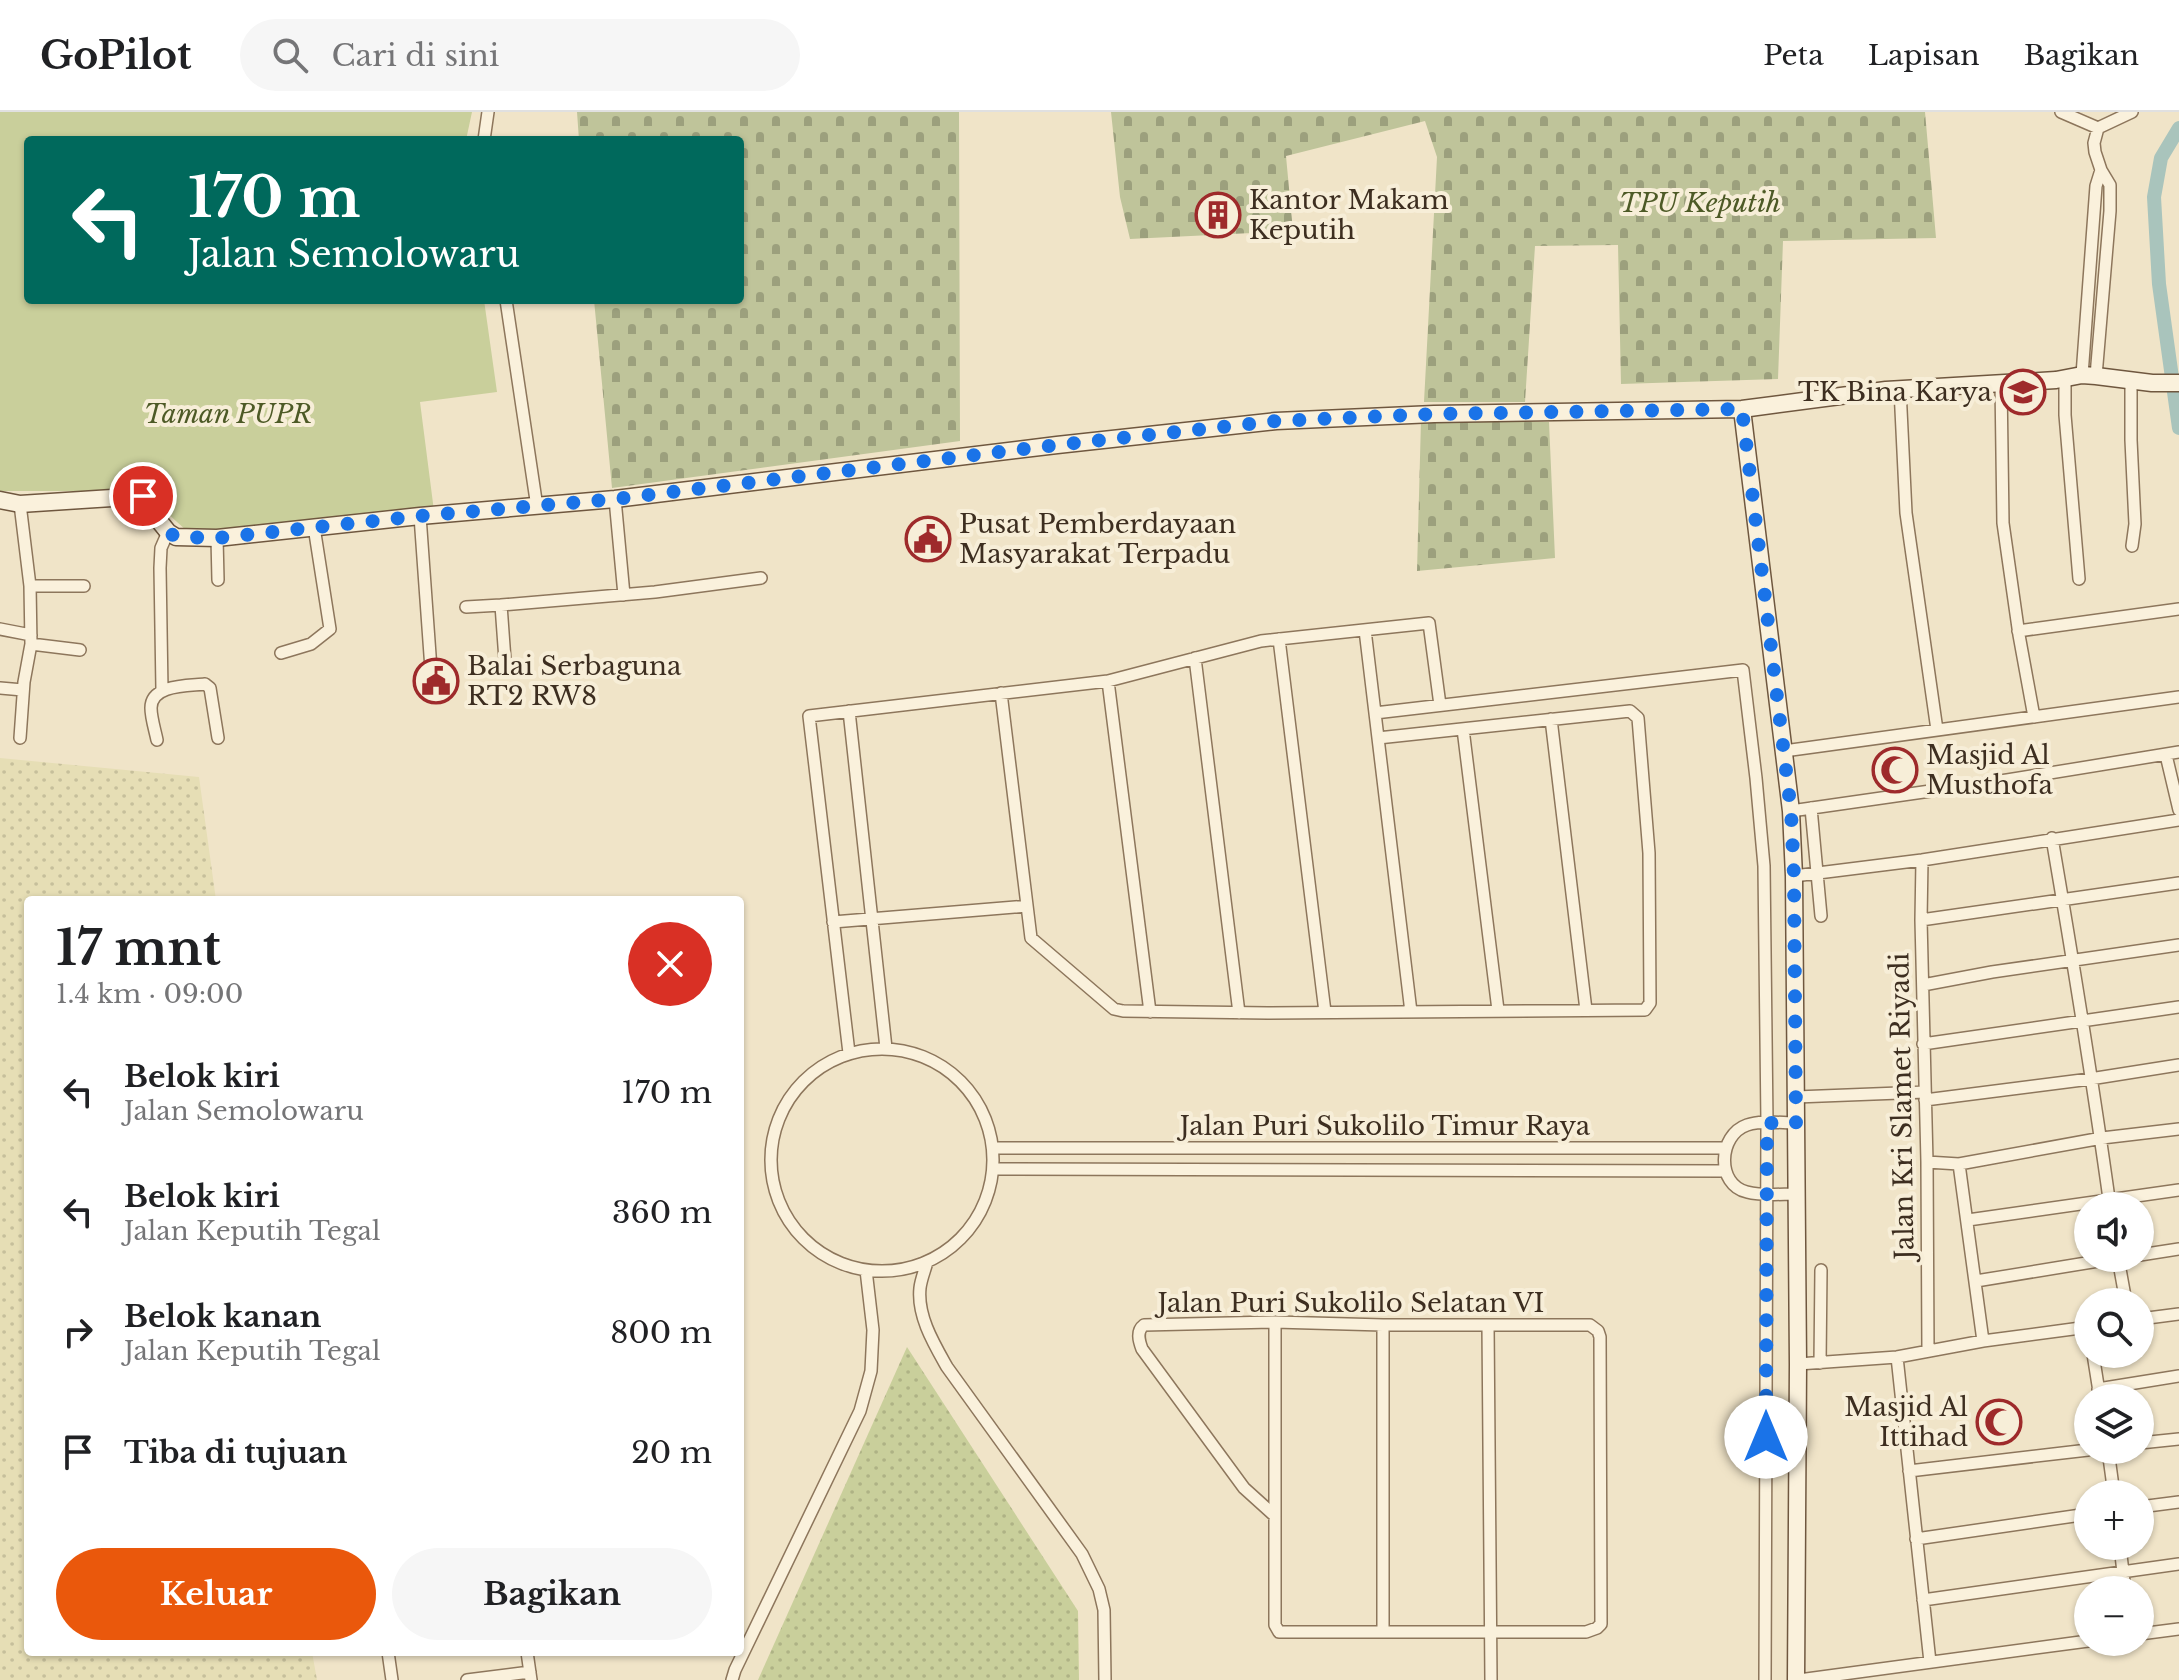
<!DOCTYPE html>
<html lang="id">
<head>
<meta charset="utf-8">
<style>
	:root { --surface:#fff; --page:#f6f6f6; --text:#202124; --muted:#757577; --line:#e0e0e0; --accent:#ea580c }
	body { margin:0; font-family:"Libre Baskerville",serif; background:var(--page); color:var(--text); height:100vh; display:flex; flex-direction:column; font-size:30px; white-space:nowrap }
	* { box-sizing:border-box; margin:0 }
	p { font-size:26px; color:var(--muted) }
	.icon { flex:none; width:44px; height:44px; fill:none; stroke:currentColor; stroke-width:2; stroke-linecap:round; stroke-linejoin:round }
	.map { position:relative; flex:1; overflow:hidden }
	.details { position:absolute; left:24px; top:784px; width:720px; height:760px; display:flex; flex-direction:column; background:var(--surface); border-radius:8px; box-shadow:0 2px 6px #0004 }
	.details>* { flex:none }
	.hud { position:absolute; left:24px; top:24px; width:720px; height:168px; border-radius:8px; box-shadow:0 2px 6px #0004; background:#00695c; color:#fff; overflow:hidden }
	.fabs { position:absolute; left:2074px; top:1080px; display:grid; gap:16px }
	.fabs a { display:grid; place-items:center; width:80px; height:80px; border-radius:50%; background:var(--surface); box-shadow:0 2px 6px #0004; font-size:40px }
	.pin { position:absolute; display:grid; place-items:center; width:68px; height:68px; color:#fff; margin:-34px; border:4px solid #fff; border-radius:50%; box-shadow:0 2px 8px #0007 }
	.me { position:absolute; width:88px; margin:-44px; rotate:0deg; stroke-linejoin:round; filter:drop-shadow(0 0 6px #0008) }
	.turn { display:flex; align-items:center; gap:28px; height:168px; padding:0 32px; font-size:36px }
	.turn .icon { width:104px; height:104px; stroke-width:2.5 }
	.turn b { display:block; font-size:56px; line-height:68px }
	.round { display:grid; place-items:center; flex:none; width:84px; height:84px; border-radius:42px; background:var(--page) }
	.head { display:flex; align-items:center; justify-content:space-between; height:136px; padding:0 32px }
	h1 { font-size:48px; font-weight:800; line-height:60px }
	.action { display:flex; gap:16px; margin-top:auto; padding:16px 32px }
	.action a { flex:1; height:92px; border-radius:48px; background:var(--accent); color:#fff; font-size:32px; font-weight:800; line-height:92px; text-align:center }
	.action a+a { background:var(--page); color:var(--text) }
	ul { padding:0; list-style:none }
	li { display:flex; align-items:center; gap:24px; height:120px; padding:0 32px }
	li div { flex:1 }
	li b { display:block; font-size:30px }
	li em { font-style:normal }
	header { display:flex; align-items:center; gap:48px; box-sizing:border-box; height:112px; padding:0 40px; background:var(--surface); border-bottom:2px solid var(--line) }
	header strong { font-size:38px }
	nav { display:flex; gap:44px; margin-inline-start:auto; font-size:28px }
	.search { width:560px; height:72px; background:var(--page); display:flex; align-items:center; gap:20px; box-sizing:border-box; padding:0 28px; border-radius:44px; color:var(--muted); font-size:30px }
	.map>svg:first-child { display:block }
	.farmland { fill:url(#farmland-dots) }
	.grass { fill:url(#grass-dots) }
	.cemetery { fill:url(#cemetery-stones) }
	.park { fill:#c9cf9b }
	.lines { fill:none; stroke-linecap:round; stroke-linejoin:round }
	.canal { stroke:#a9c4bc; stroke-width:14 }
	.street-casing { stroke:#8d765c; stroke-width:14 }
	.secondary-casing { stroke:#6f573f; stroke-width:19 }
	.street { stroke:#faf1dc; stroke-width:11 }
	.secondary { stroke:#faf1dc; stroke-width:16 }
	.route { stroke:#1a73e8; stroke-width:14; stroke-dasharray:0 25.2 }
	.labels { text-anchor:middle; dominant-baseline:central; stroke-width:8; stroke-linejoin:round; paint-order:stroke }
	.poi-label { font-size:26px; fill:#3d2e20; stroke:#f7eed8; text-anchor:start }
	.park-label { font-size:26px; font-style:italic; fill:#4d5a26; stroke:#f7eed8 }
	.street-label { font-size:26px; fill:#3d2e20; stroke:#f7eed8 }
</style>
</head>
<body>
<header>
<strong>GoPilot</strong>
<div class="search"><svg class="icon" aria-label="search" viewBox="0 0 24 24"><circle cx="10" cy="10" r="6"/><path d="M15 15l6 6"/></svg>Cari di sini</div>
<nav><a>Peta</a><a>Lapisan</a><a>Bagikan</a></nav>
</header>
<div class="map">
<svg width="2179" height="1568" viewBox="0 0 2179 1568">
	<defs>
		<pattern id="farmland-dots" width="8" height="8" patternUnits="userSpaceOnUse" patternTransform="scale(2)"><rect width="8" height="8" fill="#e6deb5"/><path d="M2 2h.1M6 6h.1" fill="none" stroke="#c6bf9b" stroke-width="1.8" stroke-linecap="round"/></pattern>
		<pattern id="grass-dots" width="8" height="8" patternUnits="userSpaceOnUse" patternTransform="scale(2)"><rect width="8" height="8" fill="#c9cf9b"/><path d="M2 2h.1M6 6h.1" fill="none" stroke="#aeb285" stroke-width="1.8" stroke-linecap="round"/></pattern>
		<pattern id="cemetery-stones" width="16" height="16" patternUnits="userSpaceOnUse" patternTransform="scale(2)"><rect width="16" height="16" fill="#bfc49a"/><path d="M2 7V4a2 2 0 0 1 4 0v3zM10 15v-3a2 2 0 0 1 4 0v3z" fill="#9ca07d"/></pattern>
	</defs>
	<rect width="100%" height="100%" fill="#f0e4c8"/>
	<path class="farmland" d="M0 646 199 665 216 788H28V1540H312L317 1568H0Z"/>
	<path class="grass" d="M907 1235 1078 1499 1079 1568H758Z"/>
	<path class="cemetery" d="M577 0H959L960 329 612 376 594 188H740V28H579Z
		M1111 0H1925L1936 126 1783 129 1778 267 1621 272 1618 133 1535 134 1525 290H1424L1437 45 1425 9 1286 44 1293 119 1130 127 1120 85Z
		M1421 308 1549 310 1555 446 1417 459Z"/>
	<path class="park" d="M0 0H472L466 28H28V188H484L497 280 420 290 434 399 188 420 143 379H0Z"/>
	<g class="lines">
		<path class="canal" d="M2179 16 2161 46 2154 85 2159 172 2179 316"/>
		<g class="street-casing">
			<path id="street" d="M2061 0 2098 16
				M2098 16 2132 0
				M484 28 488 0
				M506 188 537 395
				M2082 263 2096 74 2101 58
				M2096 264 2110 99V73L2101 58 2095 40 2094 31 2098 16
				M2065 266V303L2079 467
				M2131 268V328L2135 412 2132 434
				M2001 271 2003 411 2019 523 2034 605
				M1900 277 1906 401 1937 618
				M615 387 624 483
				M20 392 30 474 31 532 24 570 20 626
				M420 404 431 557
				M217 426 218 468
				M30 474H84
				M466 495 501 493
				M0 517 31 523
				M1365 518 1411 900
				M2018 519 2179 497
				M1279 527 1325 900
				M31 532 80 538
				M281 541 311 532 330 517 314 415
				M1195 546 1239 901
				M505 548 501 493 655 480 761 466
				M1108 569 1150 900
				M0 576 23 578
				M162 578 160 456 161 436 168 420
				M1001 581 1031 826 1114 897 1123 899 1268 901 1645 898 1650 891 1649 741 1638 606 1630 599 1378 626
				M849 599 886 936
				M1375 601 1743 558 1756 666 1764 754 1767 1011 1765 1568
				M1551 607 1586 898
				M1463 617 1498 898
				M157 628C155 618 151 606 151 596 151 572 189 574 205 572L210 576 218 626
				M1784 639 2179 585
				M2166 643 2179 698
				M1811 696 1821 804
				M1791 699 2007 668 2179 640
				M2052 726C2073 849 2093 971 2110 1094
				M1922 748 1921 808 1927 1050 1928 1239
				M1794 764 1922 748 2179 708
				M1921 808 2179 771
				M833 810 1027 794
				M1923 873 1992 860 2179 833
				M1923 932 2179 895
				M771 1048a111 111 0 1 1 222 0a111 111 0 1 1-222 0Z
				M849 941 809 604 1108 569 1261 529 1429 511 1440 593
				M1796 985 1925 980
				M1925 988 2090 967 2179 953
				M1796 1011C1781 1011 1761 1008 1747 1013 1718 1023 1716 1073 1747 1080 1762 1084 1781 1082 1796 1082
				M993 1036H1725
				M1927 1050 1959 1052 1983 1229
				M1959 1052 2102 1026 2179 1017
				M993 1057 1725 1059
				M1968 1108 2179 1078
				M2140 1143 2179 1137
				M2118 1146 2126 1190
				M927 1150C925 1158 921 1167 920 1176 917 1204 934 1232 947 1255L1082 1442 1099 1477 1104 1498 1105 1568
				M1976 1169 2117 1146
				M2140 1207 2179 1202
				M1488 1213 1491 1568
				M2093 1242 2100 1286
				M1897 1245 1930 1550
				M1820 1251 1821 1158
				M1798 1252 1897 1245 1983 1229 2088 1215
				M2098 1277 2179 1264
				M2140 1331 2179 1327
				M2108 1338 2114 1382
				M1909 1359 2088 1338
				M2140 1395 2179 1390
				M1275 1404 1244 1376 1142 1237C1139 1229 1136 1219 1144 1213L1275 1210 1383 1213H1590L1598 1219 1600 1225 1601 1512 1597 1516 1586 1520H1279L1275 1513V1210
				M1916 1427 2088 1402
				M2120 1434 2125 1478
				M1923 1488 2179 1452
				M1383 1520V1213
				M2140 1522 2179 1517
				M388 1540 392 1568
				M527 1540 531 1568
				M467 1568 530 1560
				M732 1568 735 1558 860 1299 871 1259 873 1218 866 1158
				M1799 1568 2088 1529"/>
		</g>
		<g class="secondary-casing">
			<path id="secondary" d="M1742 297 1791 699 1794 764 1798 1252 1796 1568
				M0 388 20 392 143 384 150 388 160 410 168 420 176 425 217 426 420 404 615 387 1057 333 1276 309 1434 302 1742 297 1886 278 2056 268 2082 263 2096 264 2152 271H2179"/>
		</g>
		<use href="#street" class="street"/>
		<use href="#secondary" class="secondary"/>
	</g>
	<g class="lines">
		<path class="route" d="M143 384 150 388 160 410 168 420 176 425 217 426 420 404 615 387 1057 333 1276 309 1434 302 1742 297 1791 699 1794 764 1796 1011H1767L1766 1325"/>
	</g>
	<defs>
		<g id="building-ring" transform="scale(2.3)"><circle r="9.5" fill="#f7eed8" stroke="#9e2a2b" stroke-width="1.5"/><path d="M-4-6H4V6H1V3H-1V6H-4ZM-2.5-4.3h1.7v1.8h-1.7ZM.8-4.3h1.7v1.8H.8ZM-2.5-1h1.7V.8h-1.7ZM.8-1h1.7V.8H.8Z" fill="#9e2a2b"/></g>
		<g id="school-ring" transform="scale(2.3)"><circle r="9.5" fill="#f7eed8" stroke="#9e2a2b" stroke-width="1.5"/><path d="M0-5L7-2L0 1L-7-2ZM-4 1L0 2.5L4 1V4Q0 6-4 4Z" fill="#9e2a2b"/></g>
		<g id="civic-ring" transform="scale(2.3)"><circle r="9.5" fill="#f7eed8" stroke="#9e2a2b" stroke-width="1.5"/><path d="M-.6-6.5H3V-4.5H.6V-3L4-1V1h2V6H-6V1h2V-1L-.6-3ZM-1.2 2.5V6h2.4V2.5Z" fill="#9e2a2b"/></g>
		<g id="mosque-ring" transform="scale(2.3)"><circle r="9.5" fill="#f7eed8" stroke="#9e2a2b" stroke-width="1.5"/><path d="M3.5-4.9A6 6 0 1 0 3.5 4.9A5 5 0 1 1 3.5-4.9Z" fill="#9e2a2b"/></g>
	</defs>
	<g fill-rule="evenodd">
		<use href="#building-ring" x="1218" y="103"/>
		<use href="#school-ring" x="2023" y="280"/>
		<use href="#civic-ring" x="928" y="427"/>
		<use href="#civic-ring" x="436" y="569"/>
		<use href="#mosque-ring" x="1895" y="658"/>
		<use href="#mosque-ring" x="1999" y="1310"/>
	</g>
	<g class="labels">
		<g class="poi-label">
			<text x="1249" y="88">Kantor Makam<tspan x="1249" dy="30">Keputih</tspan></text>
			<text x="1992" y="280" text-anchor="end">TK Bina Karya</text>
			<text x="959" y="412">Pusat Pemberdayaan<tspan x="959" dy="30">Masyarakat Terpadu</tspan></text>
			<text x="467" y="554">Balai Serbaguna<tspan x="467" dy="30">RT2 RW8</tspan></text>
			<text x="1926" y="643">Masjid Al<tspan x="1926" dy="30">Musthofa</tspan></text>
			<text x="1968" y="1295" text-anchor="end">Masjid Al<tspan x="1968" dy="30">Ittihad</tspan></text>
		</g>
		<g class="park-label">
			<text x="1700" y="91">TPU Keputih</text>
			<text x="228" y="302">Taman PUPR</text>
		</g>
		<g class="street-label">
			<text transform="translate(1902 994) rotate(-91)">Jalan Kri Slamet Riyadi</text>
			<text x="1385" y="1014">Jalan Puri Sukolilo Timur Raya</text>
			<text x="1351" y="1191">Jalan Puri Sukolilo Selatan VI</text>
		</g>
	</g>
</svg>
<div class="fabs">
<a><svg class="icon" aria-label="sound" viewBox="0 0 24 24"><path d="M4 9h4l5-4v14l-5-4H4zM17 9q2 3 0 6"/></svg></a>
<a><svg class="icon" aria-label="search" viewBox="0 0 24 24"><circle cx="10" cy="10" r="6"/><path d="M15 15l6 6"/></svg></a>
<a><svg class="icon" aria-label="layers" viewBox="0 0 24 24"><path d="M12 4l9 5-9 5-9-5zM3 14l9 5 9-5"/></svg></a>
<a>+</a>
<a>−</a>
</div>
<div class="pin" style="left:143px;top:384px;background:#d93025"><svg class="icon" aria-label="arrive" viewBox="0 0 24 24"><path d="M6 21V4h12l-3 4 3 4H6"/></svg></div>
<svg class="me" style="left:1766px;top:1325px" viewBox="-20 -20 40 40"><circle r="19" fill="#fff"/><path d="M0-13L10 11 0 6-10 11z" fill="#1a73e8"/></svg>
<div class="hud">
<div class="turn"><svg class="icon" aria-label="left" viewBox="0 0 24 24"><path d="M17 20v-9H6M10 6l-5 5 5 5"/></svg><div><b>170 m</b>Jalan Semolowaru</div></div>
</div>
<section class="details">
<div class="head"><div><h1>17 mnt</h1><p>1.4 km · 09:00</p></div><a class="round" style="background:#d93025;color:#fff"><svg class="icon" aria-label="close" viewBox="0 0 24 24"><path d="M6 6l12 12M18 6L6 18"/></svg></a></div>
<ul>
<li><svg class="icon" aria-label="left" viewBox="0 0 24 24"><path d="M17 20v-9H6M10 6l-5 5 5 5"/></svg><div><b>Belok kiri</b><p>Jalan Semolowaru</p></div><em>170 m</em></li>
<li><svg class="icon" aria-label="left" viewBox="0 0 24 24"><path d="M17 20v-9H6M10 6l-5 5 5 5"/></svg><div><b>Belok kiri</b><p>Jalan Keputih Tegal</p></div><em>360 m</em></li>
<li><svg class="icon" aria-label="right" viewBox="0 0 24 24"><path d="M7 20v-9h11M14 6l5 5-5 5"/></svg><div><b>Belok kanan</b><p>Jalan Keputih Tegal</p></div><em>800 m</em></li>
<li><svg class="icon" aria-label="arrive" viewBox="0 0 24 24"><path d="M6 21V4h12l-3 4 3 4H6"/></svg><div><b>Tiba di tujuan</b></div><em>20 m</em></li>
</ul>
<div class="action"><a>Keluar</a><a>Bagikan</a></div>
</section>
</div>
</body>
</html>
